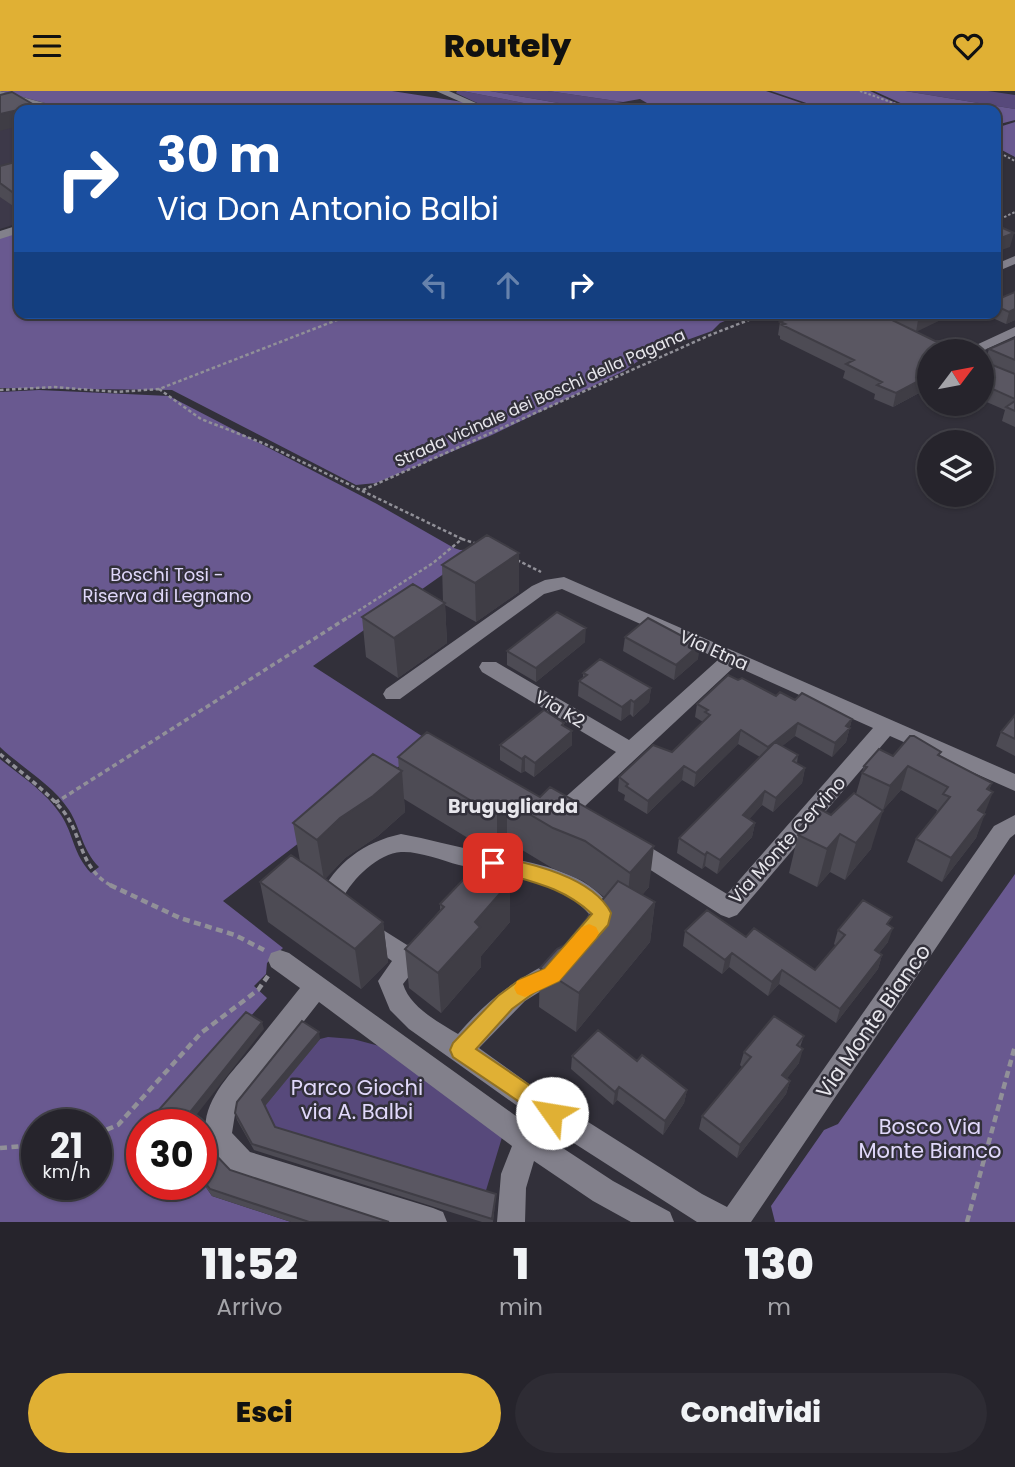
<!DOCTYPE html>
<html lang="it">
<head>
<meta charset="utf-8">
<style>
	:root { --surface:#26242c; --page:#2e2c34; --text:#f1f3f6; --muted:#a4a4a9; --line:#424148; --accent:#e0b034 }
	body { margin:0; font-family:Poppins,sans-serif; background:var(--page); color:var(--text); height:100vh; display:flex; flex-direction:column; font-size:26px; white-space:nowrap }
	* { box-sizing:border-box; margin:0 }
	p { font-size:23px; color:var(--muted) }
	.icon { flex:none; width:38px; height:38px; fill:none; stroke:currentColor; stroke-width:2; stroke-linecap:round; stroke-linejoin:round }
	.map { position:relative; height:1131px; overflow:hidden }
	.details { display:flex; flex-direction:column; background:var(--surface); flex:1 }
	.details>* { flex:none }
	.banner { position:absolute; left:14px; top:14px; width:987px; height:214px; border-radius:14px; box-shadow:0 2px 5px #0004,0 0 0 2px var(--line); background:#1a4fa0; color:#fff; overflow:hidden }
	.needle { width:46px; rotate:58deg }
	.fabs { position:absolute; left:917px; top:248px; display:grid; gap:14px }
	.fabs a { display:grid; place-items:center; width:77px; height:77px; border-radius:50%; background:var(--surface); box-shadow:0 2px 5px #0004,0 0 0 2px var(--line); font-size:35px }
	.speed { position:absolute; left:21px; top:1018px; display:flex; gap:14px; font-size:35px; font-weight:700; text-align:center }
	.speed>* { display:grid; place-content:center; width:91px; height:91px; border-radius:50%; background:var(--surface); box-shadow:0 2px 5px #0004,0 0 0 2px var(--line); line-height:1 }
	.speed small { font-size:18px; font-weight:400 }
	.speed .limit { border:10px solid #d22; background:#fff; color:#111 }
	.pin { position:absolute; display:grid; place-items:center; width:60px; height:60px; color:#fff; margin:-30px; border-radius:14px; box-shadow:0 4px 10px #0006 }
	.me { position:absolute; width:77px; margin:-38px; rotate:302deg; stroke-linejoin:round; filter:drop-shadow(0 0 5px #0008) }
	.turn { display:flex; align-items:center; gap:24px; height:147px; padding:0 28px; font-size:32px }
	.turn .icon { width:91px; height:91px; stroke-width:2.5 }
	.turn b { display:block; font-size:49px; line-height:60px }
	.lanes { display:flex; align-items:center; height:66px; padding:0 28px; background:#0003; justify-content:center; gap:35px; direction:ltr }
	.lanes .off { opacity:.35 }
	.eta { display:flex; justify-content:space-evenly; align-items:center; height:119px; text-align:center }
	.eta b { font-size:42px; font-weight:800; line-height:49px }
	.primary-button { display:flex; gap:14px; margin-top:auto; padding:14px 28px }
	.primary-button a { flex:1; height:80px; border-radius:42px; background:var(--accent); color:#111; font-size:28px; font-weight:800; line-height:80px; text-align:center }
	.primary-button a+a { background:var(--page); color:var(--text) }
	header { display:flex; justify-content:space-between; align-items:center; height:91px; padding:0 28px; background:var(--accent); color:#111; font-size:32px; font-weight:800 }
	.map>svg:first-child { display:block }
	.built { fill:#3d3949 }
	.green { fill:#57497b }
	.forest { fill:#695990; fill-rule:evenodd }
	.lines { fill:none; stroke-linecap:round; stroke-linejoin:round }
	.path-far3 { stroke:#919098; stroke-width:2; stroke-dasharray:2.5 2; stroke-linecap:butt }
	.path-far2 { stroke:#919098; stroke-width:2.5; stroke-dasharray:3.5 2.5; stroke-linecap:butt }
	.path-far1 { stroke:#919098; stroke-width:3.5; stroke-dasharray:5 3.5; stroke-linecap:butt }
	.path { stroke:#919098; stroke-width:4.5; stroke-dasharray:7 4.5; stroke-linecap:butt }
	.minor { fill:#82808b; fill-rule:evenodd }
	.wall { fill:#4d4b54 }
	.shaded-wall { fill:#3f3d45 }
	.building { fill:#5a5762; stroke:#3f3d45; stroke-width:2 }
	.route { fill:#e0b034; stroke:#927222; stroke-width:2 }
	.slow { fill:#f59e0b }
	.labels { text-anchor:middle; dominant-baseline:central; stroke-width:5; stroke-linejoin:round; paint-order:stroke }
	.far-street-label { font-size:16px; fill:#e7e6ec; stroke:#32303a }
	.park-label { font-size:18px; fill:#e0d8fa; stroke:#32303a }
	.street-label { font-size:18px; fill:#e7e6ec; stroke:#32303a }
	.neighbourhood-label { font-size:19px; font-weight:bold; fill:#e7e6ec; stroke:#32303a }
	.near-street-label { font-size:21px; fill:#e7e6ec; stroke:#32303a }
	.near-park-label { font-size:21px; fill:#e0d8fa; stroke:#32303a }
</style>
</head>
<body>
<header><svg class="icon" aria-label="menu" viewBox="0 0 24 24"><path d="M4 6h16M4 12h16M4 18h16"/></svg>Routely<svg class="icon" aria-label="heart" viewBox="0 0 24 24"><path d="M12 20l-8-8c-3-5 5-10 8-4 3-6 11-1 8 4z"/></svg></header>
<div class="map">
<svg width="1015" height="1131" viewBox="0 0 1015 1131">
	<rect width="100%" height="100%" fill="#32303a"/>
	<path class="built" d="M0 5 51 19H19V132L0 138Z"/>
	<path class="green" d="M457 0H462L560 19H492L456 2Z
		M490 0H548L623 11 587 17Z
		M905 0H988L1015 4V18Z
		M328 946 353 948 383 956 503 1043 484 1106 276 1043 264 1016 320 948Z"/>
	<path class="forest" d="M0 0H392L463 11 479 19H71Z
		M462 0H490L587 17 560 19Z
		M548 0H766L822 19H677L654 16 640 8 623 11Z
		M771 0H870L911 19H827Z
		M874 0H905L1015 18V29L996 34V19H916Z
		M1015 31V66L996 56V37Z
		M19 141V222H744L720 232 712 240 648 263 624 280 492 344 376 392 356 394 172 299 0 297V146Z
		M39 299 169 305 377 413 454 457 460 459 479 458 313 575 431 651 223 810 283 857 267 872 266 883 254 895 267 907 159 1028 163 1034H142V1094H201V1089L212 1105 291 1131H0V668C21 685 46 701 61 724 74 744 73 763 91 782L99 776C82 759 81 738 69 719 52 693 22 677 0 656V301ZM37 1034H96V1094H37Z
		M1015 783V1131H775L771 1115 824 1039 838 1033Z"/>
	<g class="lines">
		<path class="path-far3" d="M860 0 913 19
			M996 60 1015 70
			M996 130 1015 121"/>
		<path class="path-far2" d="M159 298 201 328 265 353 462 448 433 472 347 527
			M0 299 55 296 116 301 159 298 355 222
			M363 399 710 244 767 222
			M462 448 477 453
			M517 469 541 481"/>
		<path class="path-far1" d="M0 663C20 681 48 701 64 721 83 746 80 780 114 796
			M55 712 350 525"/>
		<path class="path" d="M110 794 180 827 235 844 264 859
			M96 1043 118 1034 201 942 258 899 268 885
			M0 1057 37 1054
			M967 1131 1015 955"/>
		<path class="minor" d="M0 0 63 17 65 19H50L0 5Z
			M436 0H449L492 19H479Z
			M19 134V142L0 148V140Z
			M1015 165V173L996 181V173Z
			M853 222H871L952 261H933Z
			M1015 236V245L980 261H961Z
			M564 486 1015 683V700L890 645 737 824 729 827 721 824 624 762 621 756 624 750 632 747 640 750 727 803 873 637 735 575 585 715 594 724 591 730C579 734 564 727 558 716L561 710 616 661 482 581 479 576 482 571H496L629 649 719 568 562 498 544 503 400 608H386L383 603 386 598 532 495 545 489Z
			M1015 724V743L1010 747 751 1131H697L555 1040 549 1048 613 1090 670 1121 674 1131H631L593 1110 534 1070 526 1097 525 1131H497L501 1083 512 1055 319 911 236 1017 232 1042 250 1061 433 1117 443 1121 447 1131H387L242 1086C230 1081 220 1072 213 1061 189 1022 228 986 252 957 268 937 284 917 300 897L271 876 268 869 271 862 280 859 289 862 527 1033 533 1026 409 938 390 919 378 890 392 870 356 844 352 837 356 830 364 827 407 854 417 850 426 853 429 860 403 893C410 916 438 931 458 943 482 915 506 895 539 877 550 871 554 864 568 869L571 876 568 883 525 910 479 957 536 998 702 1103 727 1116 994 735Z
			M401 743C428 748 454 755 480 761 524 771 591 777 614 822L602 842 594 845 586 842 582 835 589 823C558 787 501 785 459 774 441 769 419 760 401 761 379 762 352 788 343 807L349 818 345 825 337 828 329 825 319 807C335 772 364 751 401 743Z"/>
	</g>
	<path class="wall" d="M19 70V119L0 106V75Z
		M1015 201V229L1006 233 986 224V222H996V209Z
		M897 222H952L951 224 916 240 929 261V307L919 302 893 316 874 308 875 303 843 287 845 280 780 248V245L778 244 780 231 872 229 895 231Z
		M1015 247V336L1002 330 1005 319 982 309V261L985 271 989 258Z
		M942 313H968L955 319Z
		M519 462V501L476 531 445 514 447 552 398 587 366 566 362 526 443 511 442 474Z
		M625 546 699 554 698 568 674 589 623 560Z
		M585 551 536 591 507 574V560Z
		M583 582 651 597 649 611 633 626 630 623 621 630 578 605 579 590 583 587Z
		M776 605 795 609 852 628 846 651 832 666 795 645 782 655 798 664 797 672 805 677 802 692 773 721 762 714 749 728 755 732 752 746 717 783 705 775 702 778 677 762 679 747 760 666 738 653 694 696 682 689 647 723 624 709 625 704 618 700 619 686 672 661 703 631 695 626 697 613Z
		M1015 624V665L996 655 1001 641Z
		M564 632V636L572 654 534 686 525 680 521 682 500 669V654Z
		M941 661 939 664 992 692 989 699 984 723 976 747 942 791 907 771 916 748 936 723 937 719 901 699 883 719 876 716 871 758 845 789 830 781 817 796 789 782 798 744 800 742 801 736 831 724 856 703 864 675 893 665Z
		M398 666 540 706 649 796 642 804 655 811 650 851 576 941 539 916 540 877 565 854 604 806 583 790 552 777 507 750 497 760 481 755 404 708 405 721 378 745 345 767 325 788 383 831 388 871 361 898 268 831 260 791 300 770 293 732 399 679Z
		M510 791V831L481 865V876L441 922 409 897 405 858 440 819V813Z
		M889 835 888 851 879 862 882 864 878 878 836 932 779 893 768 905 729 876 722 883 683 855 685 840 746 846 815 879 836 855 834 853 838 839Z
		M804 945 800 956 799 972 787 987 790 990 786 1003 737 1067 699 1038 702 1025 742 976 740 974 744 961Z
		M320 948 265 1015 275 1036 496 1103 493 1131H482L254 1059 237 1029 235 1022Z
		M572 965 637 970 687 999 684 1012 663 1044 617 1009 613 1014 571 978Z
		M201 1045 212 1060 230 1079 389 1131H291L212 1105 201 1089Z"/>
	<path class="shaded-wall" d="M36 15 37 19H19V35L0 40V23Z
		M1014 142 1010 156 996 161V149Z
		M1015 218V229L1006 233 1009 221Z
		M933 222H952L951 224 916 241 918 229Z
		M922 288 919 302 893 316 896 302Z
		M957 313H968L955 319Z
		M519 462V501L476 531 475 492Z
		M445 512 447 552 398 587 394 547Z
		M586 537 585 551 536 591V577Z
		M699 554 698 568 674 589 676 574Z
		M651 597 649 611 633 626 634 611Z
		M631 609 630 623 621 630 622 616Z
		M852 628 846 651 832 666 835 652 846 635Z
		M798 632 795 645 765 669 768 656Z
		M741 639 738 653 694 696 696 682Z
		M572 640V654L534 686 535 672Z
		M525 665V680L521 682 522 668Z
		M684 675 682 689 647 723 648 710Z
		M908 675 901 699 883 719 890 695Z
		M805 677 802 692 773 721 776 707Z
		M402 680 405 721 378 745 345 767 324 789 317 749 340 727Z
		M992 692 984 711 993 701 984 724 969 743 987 698Z
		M765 700 762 714 740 739 743 724Z
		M507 710V750L497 760V719Z
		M883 720 871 758 845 789 856 752Z
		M985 723 976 747 942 791 951 767Z
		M755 732 752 746 717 783 720 769Z
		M840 743 830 781 817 796 827 758Z
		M654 755 649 796 626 822 630 782Z
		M707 761 705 775 702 778 705 764Z
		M510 791V831L481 865V876L441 922 438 882 475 831Z
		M655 811 650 851 576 941 579 902Z
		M383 831 388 871 361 898 355 858Z
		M893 837 888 851 870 873 875 859Z
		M732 862 729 876 722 883 725 869Z
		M882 864 878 878 836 932 840 918Z
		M782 879 779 893 768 905 772 891Z
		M262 931 264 938 190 1032 187 1025Z
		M319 941 320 948 264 1016 262 1009Z
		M803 958 799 972 779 998 782 984Z
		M790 990 786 1003 737 1067 740 1054Z
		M619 996 617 1009 613 1014 615 1001Z
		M687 999 684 1012 663 1044 665 1030Z"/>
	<path class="building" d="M12 1 36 15 0 23V4Z
		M60 13 100 19H67L59 15Z
		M19 70V106L0 92V75Z
		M996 134 1014 142 996 149Z
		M1015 201V218L1009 221 996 215V209Z
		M798 222H857L872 229 882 224 935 250H943L967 261H929V291L922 288 896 302 877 294 882 291 846 273 854 269 782 234 785 233 780 231Z
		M904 222H933L918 229Z
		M1015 247V269L989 258Z
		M983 260 985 271 1015 283V308L984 294 982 295V261Z
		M1015 310V320L1006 316Z
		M487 444 519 462 475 492 442 474Z
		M413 493 445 512 394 547 362 526Z
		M557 521 586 537 536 577 507 560Z
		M648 527 699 554 676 574 625 546Z
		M600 568 651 597 634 611 631 609 622 616 579 590 587 584 583 582Z
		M728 584 738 589 742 587 776 605 780 601 795 609 802 602 852 628 846 635 850 637 835 652 798 632 768 656 741 639 696 682 684 675 648 710 626 695 628 693 619 686 653 654 672 661 710 624 705 621 708 619 697 613Z
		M544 619 564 632 562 634 572 640 535 672 525 665 522 668 500 654Z
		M1015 624V648L1001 641Z
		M427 641 540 706 550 696 654 755 630 782 585 750 553 737 507 710 497 719 480 715 398 666Z
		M910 645H914L941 661 938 664 992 692 987 698 993 701 978 719 985 723 951 767 916 748 950 706 943 703 948 696 908 675 890 695 862 682 867 676 864 675 879 658 893 665Z
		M775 651 798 664 793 670 805 677 776 707 765 700 743 724 755 732 720 769 707 761 705 764 679 747Z
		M373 663 402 680 373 705 340 727 317 749 293 732Z
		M854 702 883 720 856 752 840 743 827 758 798 744 804 737 801 736 818 717 831 724Z
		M291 764 316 781 383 831 355 858 260 791Z
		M475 769 510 791 475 831 480 836 438 882 405 858 444 816 440 813 466 786Z
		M618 790 655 811 579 902 540 877 557 858 565 854Z
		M863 809 892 826 887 833 893 837 875 859 882 864 840 918 782 879 772 891 732 862 725 869 685 840 707 819 746 846 754 837 815 879 845 844 838 839Z
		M246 921 262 931 187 1025 194 1034H165L156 1022Z
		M774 925 804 945 797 954 803 958 782 984 790 990 740 1054 702 1025 751 966 744 961Z
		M302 930 319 941 262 1009 275 1036 496 1103 492 1128 252 1053 235 1022 237 1011Z
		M598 939 637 970 642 964 687 999 665 1030 619 996 615 1001 572 965Z
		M201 1045 212 1060 230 1079 389 1131H309L210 1098 201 1086Z"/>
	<path class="route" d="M493 765C530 772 593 786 611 822L608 834 559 890 535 901 512 918 476 958 560 1015 563 1022 560 1029 552 1033 453 966 450 959 453 952 498 905 521 888 545 878 592 823C560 793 525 790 486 777L484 772 486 767Z"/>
	<path class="slow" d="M589 833 596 836 599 842 596 847 559 890 525 906 517 903 514 897 517 890 545 878 582 836Z"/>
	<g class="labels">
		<g class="far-street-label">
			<text transform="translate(540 307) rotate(-24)">Strada vicinale dei Boschi della Pagana</text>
		</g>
		<g class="park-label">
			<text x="167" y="483">Boschi Tosi -<tspan x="167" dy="21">Riserva di Legnano</tspan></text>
		</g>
		<g class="street-label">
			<text transform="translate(714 559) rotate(24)">Via Etna</text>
			<text transform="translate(560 618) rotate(31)">Via K2</text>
			<text transform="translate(787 749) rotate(-48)">Via Monte Cervino</text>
		</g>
		<g class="neighbourhood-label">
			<text x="513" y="715">Brugugliarda</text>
		</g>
		<g class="near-street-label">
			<text transform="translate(873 930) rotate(-55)">Via Monte Bianco</text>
		</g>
		<g class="near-park-label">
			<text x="357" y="996">Parco Giochi<tspan x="357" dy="24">via A. Balbi</tspan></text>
			<text x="930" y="1035">Bosco Via<tspan x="930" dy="24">Monte Bianco</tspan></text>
		</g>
	</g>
</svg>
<div class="fabs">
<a><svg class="needle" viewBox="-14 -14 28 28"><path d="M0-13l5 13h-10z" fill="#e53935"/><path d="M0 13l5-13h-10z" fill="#a4a4a9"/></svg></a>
<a><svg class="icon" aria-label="layers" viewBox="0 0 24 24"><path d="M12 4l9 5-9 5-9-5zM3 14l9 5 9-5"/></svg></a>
</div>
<div class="speed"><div>21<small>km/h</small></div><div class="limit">30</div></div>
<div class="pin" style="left:493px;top:772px;background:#d93025"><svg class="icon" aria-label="arrive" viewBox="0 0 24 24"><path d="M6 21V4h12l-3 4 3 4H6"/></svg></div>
<svg class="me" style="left:552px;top:1022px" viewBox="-20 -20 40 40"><circle r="19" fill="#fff"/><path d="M0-13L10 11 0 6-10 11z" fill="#e0b034"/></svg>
<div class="banner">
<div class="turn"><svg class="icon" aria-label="right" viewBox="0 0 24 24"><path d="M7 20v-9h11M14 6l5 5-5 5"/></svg><div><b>30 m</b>Via Don Antonio Balbi</div></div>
<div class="lanes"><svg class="icon off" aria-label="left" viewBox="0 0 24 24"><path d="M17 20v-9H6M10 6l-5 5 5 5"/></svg><svg class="icon off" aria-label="ahead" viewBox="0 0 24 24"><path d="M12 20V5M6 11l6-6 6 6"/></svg><svg class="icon" aria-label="right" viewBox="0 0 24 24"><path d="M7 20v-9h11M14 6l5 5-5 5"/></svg></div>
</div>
</div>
<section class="details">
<div class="eta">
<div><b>11:52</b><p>Arrivo</p></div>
<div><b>1</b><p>min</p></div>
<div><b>130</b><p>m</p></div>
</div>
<div class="primary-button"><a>Esci</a><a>Condividi</a></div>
</section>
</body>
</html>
